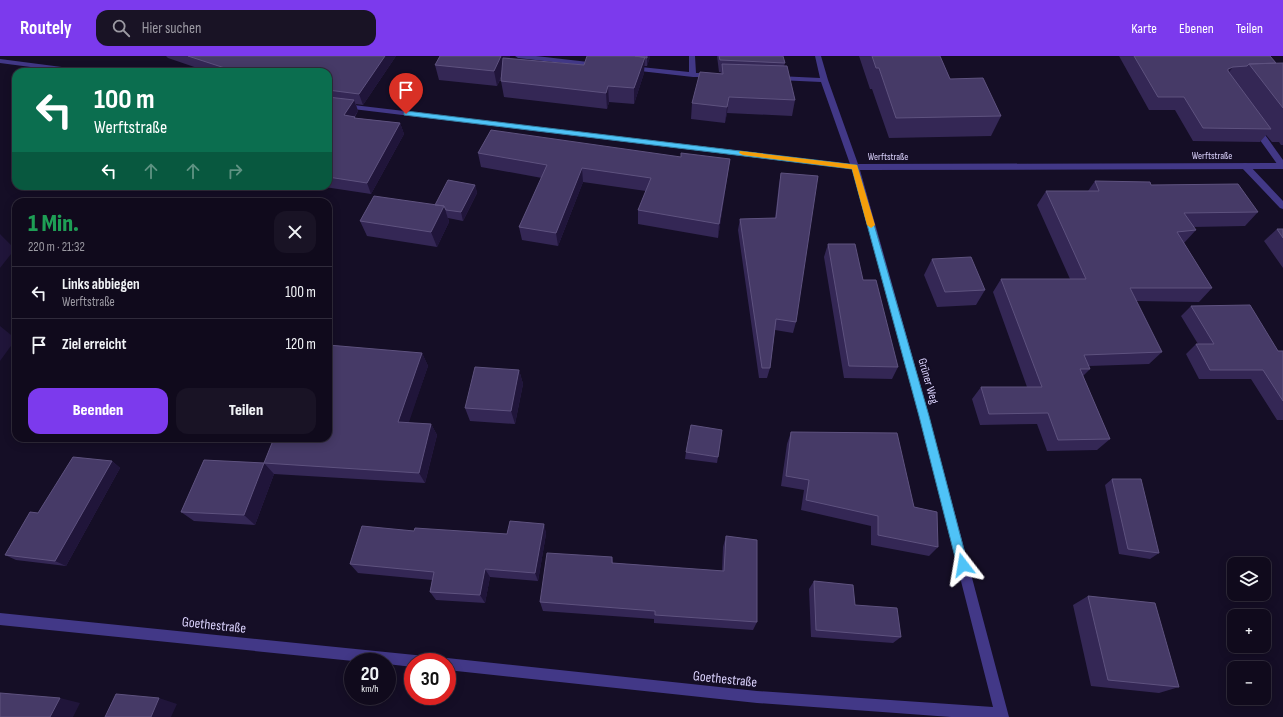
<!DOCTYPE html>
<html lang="de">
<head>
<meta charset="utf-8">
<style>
	:root { --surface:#100a1c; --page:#191325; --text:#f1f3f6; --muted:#9c9aa3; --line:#302b3b; --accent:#7c3aed }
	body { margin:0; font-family:"Sofia Sans Condensed",sans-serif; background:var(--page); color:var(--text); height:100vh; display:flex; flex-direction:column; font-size:15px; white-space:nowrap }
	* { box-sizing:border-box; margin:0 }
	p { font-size:13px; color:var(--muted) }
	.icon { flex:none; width:22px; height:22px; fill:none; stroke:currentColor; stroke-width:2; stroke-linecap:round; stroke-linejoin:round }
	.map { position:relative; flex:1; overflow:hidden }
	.drawer { position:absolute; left:12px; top:142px; width:320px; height:244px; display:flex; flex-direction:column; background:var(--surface); border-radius:12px; box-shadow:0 2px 10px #0003,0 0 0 1px var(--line) }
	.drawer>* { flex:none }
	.guide { position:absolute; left:12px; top:12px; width:320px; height:122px; border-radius:12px; box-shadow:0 2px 10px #0003,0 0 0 1px var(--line); background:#0b6e4f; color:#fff; overflow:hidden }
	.fabs { position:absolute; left:1227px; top:501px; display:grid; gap:8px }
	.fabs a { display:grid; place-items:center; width:44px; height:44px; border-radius:8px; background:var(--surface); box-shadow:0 2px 10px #0003,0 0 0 1px var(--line); font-size:20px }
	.speed { position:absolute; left:344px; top:597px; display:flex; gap:8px; font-size:20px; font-weight:700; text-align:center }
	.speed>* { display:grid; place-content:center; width:52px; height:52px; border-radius:50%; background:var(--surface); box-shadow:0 2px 10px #0003,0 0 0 1px var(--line); line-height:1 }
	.speed small { font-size:10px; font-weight:400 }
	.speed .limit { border:6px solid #d22; background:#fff; color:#111 }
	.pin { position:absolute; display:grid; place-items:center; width:34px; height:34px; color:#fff; margin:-41px -17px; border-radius:50% 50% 50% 0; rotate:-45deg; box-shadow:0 0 4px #0007 }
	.pin .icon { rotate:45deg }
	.me { position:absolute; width:44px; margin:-22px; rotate:346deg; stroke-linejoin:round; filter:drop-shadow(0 0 3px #0008) }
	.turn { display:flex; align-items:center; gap:14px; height:84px; padding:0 16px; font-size:18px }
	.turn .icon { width:52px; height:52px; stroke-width:2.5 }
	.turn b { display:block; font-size:28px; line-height:34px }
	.lanes { display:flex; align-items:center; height:38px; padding:0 16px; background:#0003; justify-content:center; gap:20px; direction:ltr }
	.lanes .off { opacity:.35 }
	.round { display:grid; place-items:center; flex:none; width:42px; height:42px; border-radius:12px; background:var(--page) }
	.headline { display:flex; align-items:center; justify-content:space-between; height:68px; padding:0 16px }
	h1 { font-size:24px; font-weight:800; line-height:30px; color:#1e9e55 }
	.primary-button { display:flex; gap:8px; margin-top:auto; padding:8px 16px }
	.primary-button a { flex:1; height:46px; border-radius:12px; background:var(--accent); color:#fff; font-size:16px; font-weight:800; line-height:46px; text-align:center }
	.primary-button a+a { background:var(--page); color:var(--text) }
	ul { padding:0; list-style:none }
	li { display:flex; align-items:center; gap:12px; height:52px; padding:0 16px; border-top:1px solid var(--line) }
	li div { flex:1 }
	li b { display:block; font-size:15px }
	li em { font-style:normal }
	header { display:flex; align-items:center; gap:24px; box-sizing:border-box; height:56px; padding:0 20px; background:var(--accent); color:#fff }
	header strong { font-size:19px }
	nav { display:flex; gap:22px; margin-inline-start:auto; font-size:14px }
	.search { width:280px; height:36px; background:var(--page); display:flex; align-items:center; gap:10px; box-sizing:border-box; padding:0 14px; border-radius:12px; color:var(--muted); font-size:15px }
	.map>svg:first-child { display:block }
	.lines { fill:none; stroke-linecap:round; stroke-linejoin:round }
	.lane { fill:#423887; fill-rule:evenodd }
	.street { fill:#423887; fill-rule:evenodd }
	.wall { fill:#342755 }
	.shaded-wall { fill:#20153a }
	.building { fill:#463a67; stroke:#5e527f }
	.route { fill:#4fc3f7; stroke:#337fa1 }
	.slow { fill:#f59e0b }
	.labels { text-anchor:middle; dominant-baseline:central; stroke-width:4; stroke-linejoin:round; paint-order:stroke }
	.far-street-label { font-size:10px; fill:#ddd4ff; stroke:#150e26 }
	.street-label { font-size:12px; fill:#ddd4ff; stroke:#150e26 }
	.near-street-label { font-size:14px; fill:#ddd4ff; stroke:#150e26 }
</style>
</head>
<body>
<header>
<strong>Routely</strong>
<div class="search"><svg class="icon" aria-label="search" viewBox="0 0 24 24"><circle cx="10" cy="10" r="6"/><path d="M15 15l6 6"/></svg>Hier suchen</div>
<nav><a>Karte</a><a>Ebenen</a><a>Teilen</a></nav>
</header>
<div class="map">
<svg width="1283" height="661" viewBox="0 0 1283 661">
	<rect width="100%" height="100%" fill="#150e26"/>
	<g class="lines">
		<path class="lane" d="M1252 69H1258L1283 104V113L1280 112 1252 73Z
			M1245 107 1248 108 1283 145V153L1280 152 1242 112V108Z"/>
		<path class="street" d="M515 0H536L597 7 601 9 597 11 518 2Z
			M689 0H695L696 17H701V21H693L631 14 627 12 631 10 689 16Z
			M815 0H821L828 24 858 108 1283 107V113L860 114 929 360 1009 661H951L757 647 447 614V606H442L443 604 447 602 757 635 993 651 919 360 852 113 328 50V46L850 108 821 26 778 24 774 22 778 20 820 22Z
			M0 3 85 14 89 16H69L0 7Z
			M0 557 425 600 429 602 431 606H413V611L387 608V606H363L0 569Z"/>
	</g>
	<path class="wall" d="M166 0H396L363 49 356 48 358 55 355 61 356 62 400 67 404 78 371 138 318 130H328V16H209L168 2Z
		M440 0H510L509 2 584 9 587 0H650L647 10H644V17L634 48 609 46 607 53 504 41 501 25V22L497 30 439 24 435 9Z
		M717 0H783L785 7 784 10 795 44 792 60 727 57 725 67 691 63 692 47 720 18 721 16H719Z
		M859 0H940L950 23 1001 60 991 80 889 82 872 33H870Z
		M1119 0H1270L1276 7H1283V89H1281L1279 86H1272L1266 79 1260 86 1193 85 1175 54H1149Z
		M478 97 681 101 730 103 718 182 638 168V154L646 135 583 126 558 190 522 184 519 171 542 122 481 111Z
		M781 117 796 266 793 277 775 274 770 312 767 322H759L738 174 740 163 775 162 779 128Z
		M1095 125 1151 129 1258 156 1245 170 1193 171 1196 174 1184 187 1212 232 1199 246 1136 245 1162 296 1149 308 1089 310 1090 313 1083 320 1110 383 1097 394 1047 395 1037 368 980 369 972 343 981 331H1027L993 236 1001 223H1070L1037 149 1046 135H1088Z
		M475 129 477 137 463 165 448 162 449 166 437 191 367 180 360 165 435 149Z
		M1277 173H1283V212L1264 185Z
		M828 188 863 224 898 311 892 323 844 322 824 201Z
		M932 203 985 234 976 249 937 251 924 219Z
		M1191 250 1278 295H1283V364H1277L1251 323H1199L1186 298 1196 288H1198L1181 260Z
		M422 297 428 310 408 367 431 368 437 379 425 427 274 418 255 469 194 465 181 456 264 407Z
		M519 314 523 328 515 368 470 365 465 352Z
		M791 376 914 451 938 491 929 500 871 489V470L801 454 804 434 781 430 787 388Z
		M686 396 718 401 717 407 685 403Z
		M112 405 120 412 66 510 16 504 5 499Z
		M1112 423 1159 497 1150 503 1119 498 1105 429Z
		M544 468 546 478 538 525 490 521 485 547 436 544 430 536 432 524 358 517 350 508 414 475 507 478Z
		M726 480 757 566 753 574 654 567V563L543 555 540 546 612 501 613 507 722 515 723 491Z
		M814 525 855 549 901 581 893 587 811 581 809 533Z
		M1088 540 1179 631 1159 637 1091 630 1073 549Z"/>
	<path class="shaded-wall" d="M385 0H396L363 49 359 38Z
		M501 0H510L497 30 494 15Z
		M647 0H650V2L647 10Z
		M645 1 644 17 634 48V32Z
		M1233 11 1223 24 1228 13Z
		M608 30 609 46 607 53 606 37Z
		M729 41 727 57 725 67 727 51Z
		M354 44 358 55 348 70 344 59Z
		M400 67 404 78 371 138 367 127Z
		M730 103 728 117 718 182 719 168Z
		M582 112 583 126 558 190 556 177Z
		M475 129 477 137 463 165 461 156Z
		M444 150 449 166 437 191 431 176Z
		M0 178 15 193 0 212Z
		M0 270 16 283 0 305Z
		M422 297 428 310 405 378 398 366Z
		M519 314 523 328 515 368 511 355Z
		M431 368 437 379 425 427 419 417Z
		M112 405 120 412 66 510 55 505Z
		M264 407 274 418 255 469 244 459Z
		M544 468 546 478 538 525 535 517Z
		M485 513 490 521 485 547 480 539Z
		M60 642 80 647 73 661H50Z
		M159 642 177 648 171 661H151Z"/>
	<path class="building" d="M188 0H385L359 38 328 34V16H237Z
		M440 0H501L494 15 435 9Z
		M587 0H635L645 1 634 32 608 30 606 37 501 25 503 2 584 9Z
		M635 0H647V2Z
		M719 0H783L785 7 720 4Z
		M872 0H940L950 23 983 22 1001 60 896 62 879 12H876Z
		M1134 0H1270L1276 7 1249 8 1247 10 1233 11 1228 13V15L1271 73 1203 72 1184 41H1158Z
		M1283 7V52L1249 8Z
		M722 8 787 10 795 44 729 41 727 51 692 47 700 16 723 18Z
		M328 41 354 44 344 59 355 61 354 62 400 67 367 127 328 121Z
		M491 74 681 101V97L730 103 719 168 638 154 651 122 582 112 556 177 519 171 547 109 478 97Z
		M781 117 818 120 796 266 776 263 770 312H762L740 163 776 162Z
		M448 124 475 129 461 156 446 154 444 150 435 149Z
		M1095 125 1150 126 1151 129 1238 128 1258 156 1184 157 1196 174 1177 176 1212 232H1130L1162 296 1084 299 1090 313H1080L1110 383 1058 384 1048 357 989 358 981 331H1042L1001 223H1086L1046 135H1099Z
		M374 140 444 150 431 176 360 165Z
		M1277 173H1283V182Z
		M828 188H855L863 224H876L898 311 849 310Z
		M971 201 985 234 945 236 932 203Z
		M1250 249 1278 295H1283V345L1263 314H1210L1196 288H1214L1191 250Z
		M328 289 422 297 398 366 431 368 419 417 264 407 244 459 181 456 204 404 264 407 274 382H328Z
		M475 311 519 314 511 355 465 352Z
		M691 369 722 374 718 401 686 396Z
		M791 376 897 377 914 451 937 456 938 491 878 479V460L806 444 809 424 786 420Z
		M73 401 112 405 55 505 5 499 30 456 38 457Z
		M1112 423H1141L1159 497 1128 493Z
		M510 465 544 468 535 517 485 513 480 539 430 536 434 516 350 508 362 470 414 475 415 472 507 478Z
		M726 480 757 484V566L655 559V555L540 546 547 497 612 501V507L724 515Z
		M814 525 853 529 855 549 897 552 901 581 816 574Z
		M1088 540 1155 547 1179 631 1108 624Z
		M0 637 60 642 50 661H0Z
		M116 638 159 642 151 661H105Z"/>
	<path class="route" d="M406 55 857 109 929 360 968 509 966 513 963 514 959 513 957 509 919 360 852 113 404 59V56Z"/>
	<path class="slow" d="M740 95 857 109 875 169 871 172 867 169 852 113 743 99 739 97Z"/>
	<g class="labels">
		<g class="far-street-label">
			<text x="1212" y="100">Werftstraße</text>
			<text x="888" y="101">Werftstraße</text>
		</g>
		<g class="street-label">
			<text transform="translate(928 325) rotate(74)">Grüner Weg</text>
		</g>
		<g class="near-street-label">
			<text transform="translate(214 569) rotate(6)">Goethestraße</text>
			<text transform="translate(725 623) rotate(6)">Goethestraße</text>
		</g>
	</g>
</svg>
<div class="fabs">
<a><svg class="icon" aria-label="layers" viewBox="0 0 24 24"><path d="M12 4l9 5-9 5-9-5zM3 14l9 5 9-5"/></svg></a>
<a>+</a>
<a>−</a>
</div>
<div class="speed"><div>20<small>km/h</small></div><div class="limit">30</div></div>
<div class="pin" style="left:406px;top:58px;background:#d93025"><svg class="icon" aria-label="arrive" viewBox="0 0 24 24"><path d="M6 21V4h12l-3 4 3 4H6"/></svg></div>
<svg class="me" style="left:963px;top:509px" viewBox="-20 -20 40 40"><path d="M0-17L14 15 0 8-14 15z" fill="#4fc3f7" stroke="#fff" stroke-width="4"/></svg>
<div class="guide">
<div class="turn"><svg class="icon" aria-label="left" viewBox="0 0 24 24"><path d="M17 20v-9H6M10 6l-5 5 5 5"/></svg><div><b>100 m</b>Werftstraße</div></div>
<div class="lanes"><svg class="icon" aria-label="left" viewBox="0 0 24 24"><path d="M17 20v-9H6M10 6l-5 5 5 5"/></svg><svg class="icon off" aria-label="ahead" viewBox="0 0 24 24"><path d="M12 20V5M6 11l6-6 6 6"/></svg><svg class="icon off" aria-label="ahead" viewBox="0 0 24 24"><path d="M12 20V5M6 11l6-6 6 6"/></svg><svg class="icon off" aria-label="right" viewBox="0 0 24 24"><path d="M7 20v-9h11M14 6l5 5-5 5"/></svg></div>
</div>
<section class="drawer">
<div class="headline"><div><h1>1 Min.</h1><p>220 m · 21:32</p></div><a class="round"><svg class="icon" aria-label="close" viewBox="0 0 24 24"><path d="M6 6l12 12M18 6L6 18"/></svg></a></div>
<ul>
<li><svg class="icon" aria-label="left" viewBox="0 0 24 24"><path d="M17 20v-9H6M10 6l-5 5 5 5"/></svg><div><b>Links abbiegen</b><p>Werftstraße</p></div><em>100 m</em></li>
<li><svg class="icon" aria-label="arrive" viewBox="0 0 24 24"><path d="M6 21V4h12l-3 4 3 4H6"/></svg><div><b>Ziel erreicht</b></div><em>120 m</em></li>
</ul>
<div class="primary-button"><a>Beenden</a><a>Teilen</a></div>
</section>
</div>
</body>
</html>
